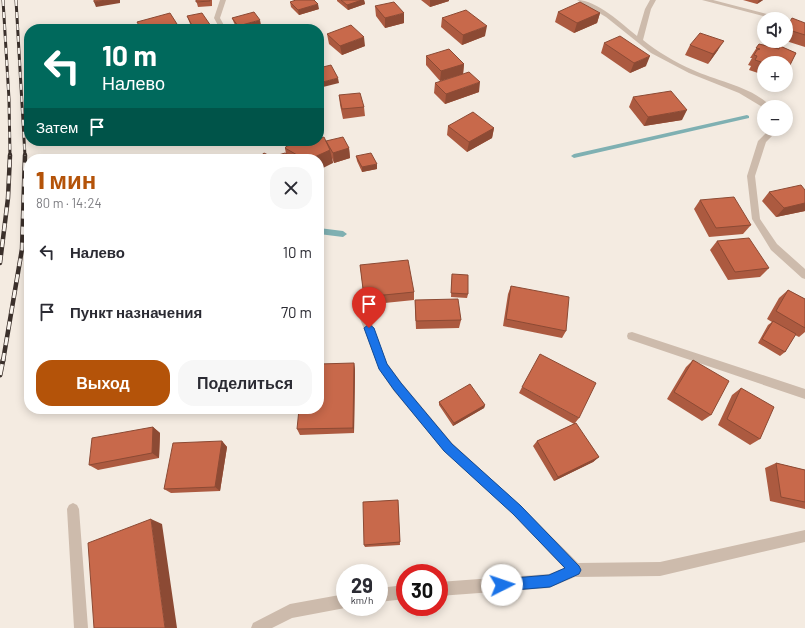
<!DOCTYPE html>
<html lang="ru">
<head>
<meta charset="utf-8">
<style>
	:root { --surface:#fff; --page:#f7f7f7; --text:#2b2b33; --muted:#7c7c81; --accent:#b45309 }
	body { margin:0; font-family:Barlow,sans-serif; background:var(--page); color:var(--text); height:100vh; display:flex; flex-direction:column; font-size:15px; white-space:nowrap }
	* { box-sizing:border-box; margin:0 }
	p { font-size:13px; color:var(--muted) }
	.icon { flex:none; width:22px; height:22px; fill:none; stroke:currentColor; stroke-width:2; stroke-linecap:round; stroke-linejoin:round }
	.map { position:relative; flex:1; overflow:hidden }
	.sheet { position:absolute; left:24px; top:154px; width:300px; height:260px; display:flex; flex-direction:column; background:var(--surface); border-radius:16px; box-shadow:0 2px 10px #0003 }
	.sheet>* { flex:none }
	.banner { position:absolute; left:24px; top:24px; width:300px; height:122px; border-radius:16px; box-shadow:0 2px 10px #0003; background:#00695c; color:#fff; overflow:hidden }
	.buttons { position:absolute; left:757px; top:12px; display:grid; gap:8px }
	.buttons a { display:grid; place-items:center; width:36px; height:36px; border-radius:50%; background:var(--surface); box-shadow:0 2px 10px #0003; font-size:20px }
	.speed { position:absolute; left:336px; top:564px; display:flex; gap:8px; font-size:20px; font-weight:700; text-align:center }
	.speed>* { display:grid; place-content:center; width:52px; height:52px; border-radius:50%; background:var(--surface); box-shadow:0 2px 10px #0003; line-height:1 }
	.speed small { font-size:10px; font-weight:400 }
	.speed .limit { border:6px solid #d22; background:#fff; color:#111 }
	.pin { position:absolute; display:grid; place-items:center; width:34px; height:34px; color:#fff; margin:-41px -17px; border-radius:50% 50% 50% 0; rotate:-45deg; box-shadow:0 0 4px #0007 }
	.pin .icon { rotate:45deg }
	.me { position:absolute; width:44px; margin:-22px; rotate:86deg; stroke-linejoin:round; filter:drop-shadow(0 0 3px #0008) }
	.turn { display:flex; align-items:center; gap:14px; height:84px; padding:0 12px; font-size:18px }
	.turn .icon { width:52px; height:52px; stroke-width:2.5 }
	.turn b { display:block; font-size:28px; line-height:34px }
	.then { display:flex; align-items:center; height:38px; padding:0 12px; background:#0003; gap:8px; font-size:15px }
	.round { display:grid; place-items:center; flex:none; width:42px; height:42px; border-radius:16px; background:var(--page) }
	.overview { display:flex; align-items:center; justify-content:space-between; height:68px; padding:0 12px }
	h1 { font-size:24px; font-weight:800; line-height:30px; color:var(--accent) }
	.button { display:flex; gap:8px; margin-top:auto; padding:8px 12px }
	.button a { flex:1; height:46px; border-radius:16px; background:var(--accent); color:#fff; font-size:16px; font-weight:800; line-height:46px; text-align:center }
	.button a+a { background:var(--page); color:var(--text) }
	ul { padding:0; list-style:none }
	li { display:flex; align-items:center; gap:12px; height:60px; padding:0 12px }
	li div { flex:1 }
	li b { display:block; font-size:15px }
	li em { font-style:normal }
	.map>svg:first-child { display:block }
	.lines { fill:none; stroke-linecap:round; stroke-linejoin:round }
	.stream { fill:#7fb0b2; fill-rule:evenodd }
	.minor { fill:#cdbbac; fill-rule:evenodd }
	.rail-far2-casing { stroke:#3b302b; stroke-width:3 }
	.rail-far1-casing { stroke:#3b302b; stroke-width:4.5 }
	.rail-casing { stroke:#3b302b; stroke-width:5 }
	.rail-far2 { stroke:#fbf5ee; stroke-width:2; stroke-dasharray:6; stroke-linecap:butt }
	.rail-far1 { stroke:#fbf5ee; stroke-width:3; stroke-dasharray:8; stroke-linecap:butt }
	.rail { stroke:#fbf5ee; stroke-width:3.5; stroke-dasharray:11; stroke-linecap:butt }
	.wall { fill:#ac5a40 }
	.shaded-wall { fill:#8c4a34 }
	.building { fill:#c8694b; stroke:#8c4a34 }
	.route { fill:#1a73e8; stroke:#114b97 }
</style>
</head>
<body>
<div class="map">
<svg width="805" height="628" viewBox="0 0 805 628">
	<rect width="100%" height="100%" fill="#f4ebe1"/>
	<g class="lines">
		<path class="stream" d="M747 115 749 116V118L574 158 571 156 574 154Z
			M319 228 343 231 347 234 343 237 319 234Z"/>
		<path class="minor" d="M220 0H226L220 18 226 29H220L214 18Z
			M577 0C597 0 622 24 637 36L645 9 650 0H656L651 9 643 40C658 52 675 62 693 70 716 81 754 87 771 107H764V108L739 93 689 73 651 53 606 17Z
			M702 0H713L786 19H775Z
			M770 129H779L766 142 755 176 760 219 777 244 805 269V279L802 278 771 250 752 219 747 176 758 141Z
			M285 141H293L291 150H285Z
			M364 312 368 313 369 316 387 363 401 382 452 443 521 506 578 563 660 562 805 530V542L660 576 575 577 549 588 439 596V582L549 574 564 568 513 514 444 451 393 390 379 369 359 316 360 313Z
			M632 332 805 389V399L628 339 627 336 628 333Z
			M73 503 77 505 79 509 88 628H74L67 509 69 505Z
			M405 585V599L379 602V588Z
			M345 594V607H347L345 608 292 618 272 628H251L253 623 290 604Z"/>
		<g class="rail-far2-casing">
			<path id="rail-far2" d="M3 0 9 99 10 156
				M16 0 25 156"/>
		</g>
		<g class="rail-far1-casing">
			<path id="rail-far1" d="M0 263 8 198 10 155
				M3 361 22 249 25 155"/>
		</g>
		<g class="rail-casing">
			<path id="rail" d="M0 375 3 360"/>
		</g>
		<use href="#rail-far2" class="rail-far2"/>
		<use href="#rail-far1" class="rail-far1"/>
		<use href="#rail" class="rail"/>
	</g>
	<path class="wall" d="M196 0H212V6L198 7Z
		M337 0H364L365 4 348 10 337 1Z
		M421 0H449V1L430 7Z
		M743 0H763L757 4Z
		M290 2 319 9 299 15 291 7Z
		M375 6 404 23 385 28 376 16Z
		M558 12 600 13 597 23 574 33 555 22Z
		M187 16 213 29H192Z
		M232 18 261 25 248 29H238L234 23Z
		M442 18 485 36 462 45 441 27Z
		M805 23V47L786 41V28Z
		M327 34 365 46 342 55 329 44Z
		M604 43 646 66 630 73 601 53Z
		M759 44 779 48 780 46 796 53 786 72V63H764V75L749 70 751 66 748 65 752 58H750Z
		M690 45 718 50 708 64 685 55Z
		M426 56 464 64 463 74 440 81 426 65Z
		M435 83 479 92 445 104 434 93Z
		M339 95 364 107 365 116 343 119 340 105Z
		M633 97 682 120 644 126 629 107Z
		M448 126 494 128 492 138 467 152 447 135Z
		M326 142 349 148 350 158 334 163 332 158 333 163 319 159H257L272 157 286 154 285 148Z
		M356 156 377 169 362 172 357 161Z
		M805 190V211L776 217 762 201 769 192Z
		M700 200 751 225 743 234 709 237 694 209Z
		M717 241 769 268 760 277 728 280 710 250Z
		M360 265 414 292V300L365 305Z
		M452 274 468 294 467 298 451 297Z
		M511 286 566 331 562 338 503 326 508 294Z
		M788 290 805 299V332L799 337 795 335 785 352 780 356 758 343 768 325 772 322 767 319 779 298Z
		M415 300 461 320 459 328 416 329 415 308Z
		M693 360 711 415 702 421 667 399 686 367Z
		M354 363 355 370 354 433 300 435 297 429Z
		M522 387 579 418 575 423 599 457 593 462 554 481 533 446 537 441 574 424 519 393Z
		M741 388 760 439 750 445 718 425 732 395Z
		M439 402 485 405 484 408 453 426 439 405Z
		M153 427 160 433 159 458 98 470 89 465Z
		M222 441 227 447 220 491 171 493 164 489Z
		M776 463 805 470V509L770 501 765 468Z
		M398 500 400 545 365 547 364 545Z"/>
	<path class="shaded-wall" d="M106 0H120V3L96 7 94 2Z
		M362 0H364L365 4 348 10 347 5Z
		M430 0H449V1L430 7Z
		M759 0H763L757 4Z
		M318 4 319 9 299 15 298 10Z
		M404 13V23L385 28V18Z
		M600 13 597 23 574 33 577 23Z
		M260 20 261 25 248 29H239L238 26Z
		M177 24 178 29H160Z
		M487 26 485 36 462 45 463 35Z
		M364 37 365 46 342 55 340 46Z
		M724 41 718 50 708 64 713 54Z
		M650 56 646 66 630 73 634 63Z
		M464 64 463 74 440 81 441 71Z
		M338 78 339 83 319 88V83Z
		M480 82 479 92 445 104 446 94Z
		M687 110 682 120 644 126 648 117Z
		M494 128 492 138 467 152 469 142Z
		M349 148 350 158 334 163 333 153Z
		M330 150 333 163 319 170V159H310Z
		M377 164V169L362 172V167Z
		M805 203V211L776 217 784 208Z
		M354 363 355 370 354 433 353 428Z
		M485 405 484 408 453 426 454 423Z
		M153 427 160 433 159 458 152 453Z
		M222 441 227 447 220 491 215 487Z
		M599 457 593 462 554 481 558 477Z
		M151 519 162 524 177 628H165Z"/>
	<path class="building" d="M94 0H106L94 2Z
		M196 0H210V1L196 2Z
		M296 0H314L318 4 298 10 290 2Z
		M341 0H362L347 5Z
		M394 2 404 13 385 18 375 6Z
		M580 2 600 13 577 23 558 12Z
		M466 10 487 26 463 35 442 18Z
		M254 12 260 20 238 26 232 18Z
		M170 13 177 24 160 29H141L137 22Z
		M202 13 213 29H194L187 16Z
		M792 18 805 23V35L786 29V28Z
		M351 25 364 37 340 46 327 34Z
		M700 33 724 41 713 54 690 45Z
		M620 36 650 56 634 63 604 43Z
		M759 44 779 49 780 46 796 53 787 71 786 70V63H764L755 60 757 56 754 55 757 50 760 49 756 48Z
		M449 49 464 64 441 71 426 56Z
		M331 65 338 78 319 83V68Z
		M469 72 480 82 446 94 435 83Z
		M671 91 687 110 648 117 633 97Z
		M360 93 364 107 342 109 339 95Z
		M473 112 494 128 469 142 448 126Z
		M324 137 330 150 310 159H304L285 148 287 146 308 141H319V139Z
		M343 137 349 148 333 153 326 141Z
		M264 153 272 157 285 153 296 159H257Z
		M371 153 377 164 362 167 356 156Z
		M801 185 805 190V203L784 208 769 192Z
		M734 197 751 225 716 228 700 200Z
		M749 238 769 268 735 272 717 241Z
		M408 260 414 292 364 297 360 265Z
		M452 274 468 275V294L451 293Z
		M511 286 569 297 566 331 506 319Z
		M788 290 805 299V328L776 311Z
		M458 299 461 320 416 321 415 300Z
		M773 321 796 334 785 352 762 339Z
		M540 354 596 383 579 418 522 387Z
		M693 360 729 381 711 415 674 392Z
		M354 363 353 428 297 429 299 409H319V364Z
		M470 384 485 405 454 423 439 402Z
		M741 388 774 407 760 439 727 419Z
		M576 423 599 457 558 477 537 441Z
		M153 427 152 453 89 465 92 438Z
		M222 441 215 487 164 489 173 443Z
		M776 463 805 470V502L781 497Z
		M398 500 400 542 364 545 363 502Z
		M151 519 165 628H94L88 543Z"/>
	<path class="route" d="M369 324 374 328 387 364 401 383 452 444 521 506 579 566 581 570 579 574 550 587 502 591 498 589 496 585 498 580 502 579 549 575 565 568 513 514 444 451 394 390 379 369 364 328Z"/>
</svg>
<div class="buttons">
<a><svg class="icon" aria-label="sound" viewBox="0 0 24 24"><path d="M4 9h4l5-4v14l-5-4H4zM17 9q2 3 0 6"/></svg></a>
<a>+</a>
<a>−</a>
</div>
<div class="speed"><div>29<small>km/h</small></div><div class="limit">30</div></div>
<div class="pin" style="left:369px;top:328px;background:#d93025"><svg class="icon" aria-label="arrive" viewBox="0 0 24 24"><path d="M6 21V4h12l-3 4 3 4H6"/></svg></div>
<svg class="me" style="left:502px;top:585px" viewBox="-20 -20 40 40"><circle r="19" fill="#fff"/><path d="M0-13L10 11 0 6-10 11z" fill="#1a73e8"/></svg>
<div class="banner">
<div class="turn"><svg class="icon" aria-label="left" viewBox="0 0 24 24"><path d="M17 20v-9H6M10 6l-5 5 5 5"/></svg><div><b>10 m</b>Налево</div></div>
<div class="then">Затем<svg class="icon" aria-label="arrive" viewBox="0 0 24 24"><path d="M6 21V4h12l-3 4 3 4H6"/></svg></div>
</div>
<section class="sheet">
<div class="overview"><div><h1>1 мин</h1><p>80 m · 14:24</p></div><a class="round"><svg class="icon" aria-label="close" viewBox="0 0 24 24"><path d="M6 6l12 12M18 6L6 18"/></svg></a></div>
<ul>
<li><svg class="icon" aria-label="left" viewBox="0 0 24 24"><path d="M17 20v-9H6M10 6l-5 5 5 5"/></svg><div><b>Налево</b></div><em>10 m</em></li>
<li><svg class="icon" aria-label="arrive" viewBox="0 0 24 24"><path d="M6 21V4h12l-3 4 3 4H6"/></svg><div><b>Пункт назначения</b></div><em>70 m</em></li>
</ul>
<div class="button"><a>Выход</a><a>Поделиться</a></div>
</section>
</div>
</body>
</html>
